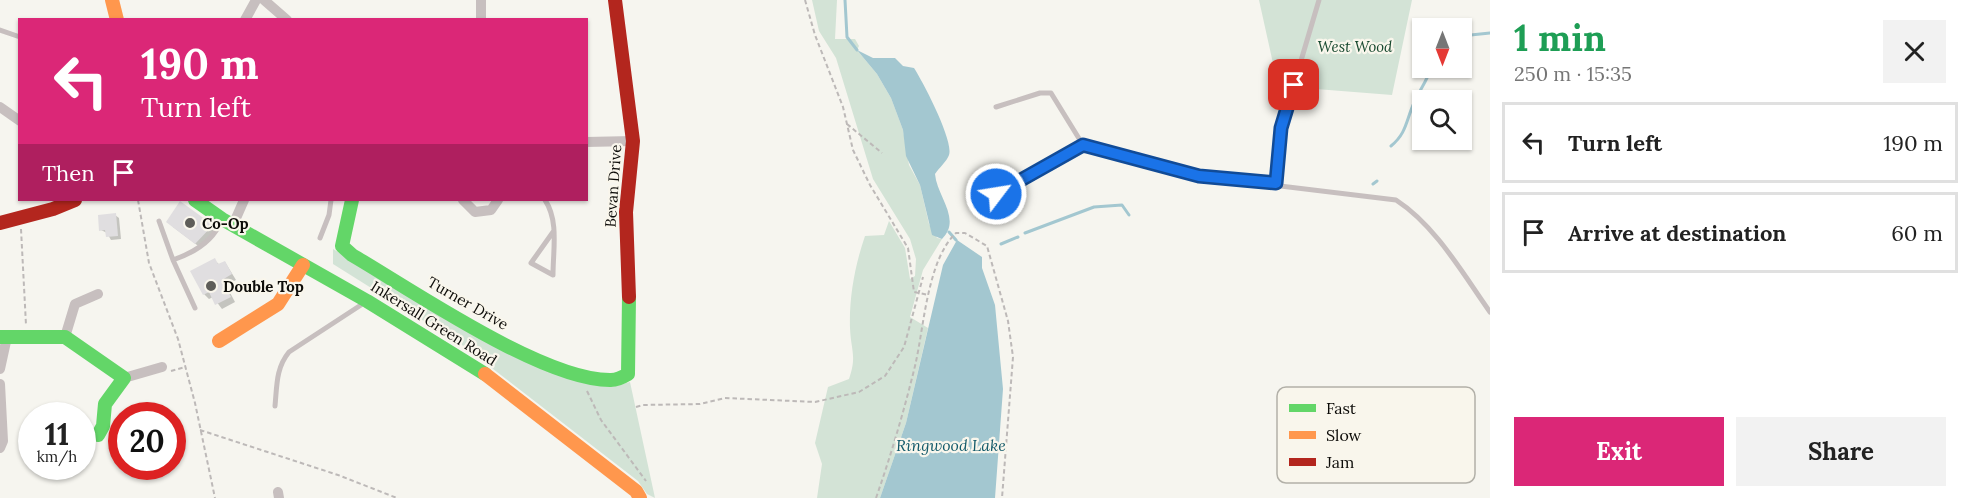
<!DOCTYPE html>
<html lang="en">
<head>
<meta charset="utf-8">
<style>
	:root { --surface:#fff; --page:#f2f2f2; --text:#222; --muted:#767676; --line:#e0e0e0; --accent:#db2777 }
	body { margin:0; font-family:Lora,serif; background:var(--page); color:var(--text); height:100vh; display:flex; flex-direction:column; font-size:22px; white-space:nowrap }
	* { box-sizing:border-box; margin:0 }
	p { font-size:20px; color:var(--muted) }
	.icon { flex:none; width:33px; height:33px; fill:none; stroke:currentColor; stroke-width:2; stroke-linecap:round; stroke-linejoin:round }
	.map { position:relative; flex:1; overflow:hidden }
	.details { display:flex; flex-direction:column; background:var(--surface); width:480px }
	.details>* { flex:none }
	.guide { position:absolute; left:18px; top:18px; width:570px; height:183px; border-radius:0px; box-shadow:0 2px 4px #0004; background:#db2777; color:#fff; overflow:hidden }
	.needle { width:39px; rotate:180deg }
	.fabs { position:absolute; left:1412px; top:18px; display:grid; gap:12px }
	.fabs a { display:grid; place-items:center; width:60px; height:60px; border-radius:0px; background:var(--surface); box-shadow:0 2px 4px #0004; font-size:30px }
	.speed { position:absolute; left:18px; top:402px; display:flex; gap:12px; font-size:30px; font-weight:700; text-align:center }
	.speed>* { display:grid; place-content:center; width:78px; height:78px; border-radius:50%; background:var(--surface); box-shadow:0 2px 4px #0004; line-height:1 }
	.speed small { font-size:15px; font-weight:400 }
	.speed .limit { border:9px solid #d22; background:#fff; color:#111 }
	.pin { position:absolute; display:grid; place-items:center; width:51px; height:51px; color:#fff; margin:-26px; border-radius:12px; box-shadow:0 3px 9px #0006 }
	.me { position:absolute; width:66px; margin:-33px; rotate:59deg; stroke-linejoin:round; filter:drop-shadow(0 0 4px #0008) }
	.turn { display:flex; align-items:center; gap:21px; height:126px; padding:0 24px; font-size:27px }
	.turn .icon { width:78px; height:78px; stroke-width:2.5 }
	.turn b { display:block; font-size:42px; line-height:51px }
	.then { display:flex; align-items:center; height:57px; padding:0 24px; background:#0003; gap:12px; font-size:22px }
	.round { display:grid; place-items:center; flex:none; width:63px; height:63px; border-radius:0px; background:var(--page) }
	.headline { display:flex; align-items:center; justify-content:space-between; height:102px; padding:0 24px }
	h1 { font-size:36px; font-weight:700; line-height:45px; color:#1e9e55 }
	.action { display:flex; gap:12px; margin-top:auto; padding:12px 24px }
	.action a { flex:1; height:69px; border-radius:0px; background:var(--accent); color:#fff; font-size:24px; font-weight:700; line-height:69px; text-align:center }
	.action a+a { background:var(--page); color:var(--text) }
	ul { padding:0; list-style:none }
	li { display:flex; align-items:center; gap:18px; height:81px; margin:0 12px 9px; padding:0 12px; border:3px solid var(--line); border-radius:0px }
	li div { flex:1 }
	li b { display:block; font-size:22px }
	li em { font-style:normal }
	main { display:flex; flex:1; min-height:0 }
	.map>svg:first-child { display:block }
	.green { fill:#d3e3d6 }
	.water { fill:#a3c7d0 }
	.shadow { fill:#0003 }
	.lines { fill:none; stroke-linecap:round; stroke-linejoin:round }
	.stream { stroke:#a3c7d0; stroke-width:3 }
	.building { fill:#e0dee0 }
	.path { stroke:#bdb9b8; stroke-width:2; stroke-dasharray:4.5 3; stroke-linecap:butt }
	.lane { stroke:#c7bfbf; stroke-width:5 }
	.street { stroke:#c7bfbf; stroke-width:10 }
	.fast { stroke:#63d668; stroke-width:14 }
	.slow { stroke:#ff974d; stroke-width:14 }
	.jam { stroke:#b3261e; stroke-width:14 }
	.route-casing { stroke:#114b97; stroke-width:15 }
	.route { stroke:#1a73e8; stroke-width:10 }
	.poi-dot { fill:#5e5d59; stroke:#f9f6ec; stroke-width:2 }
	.labels { text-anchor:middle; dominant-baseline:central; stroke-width:4.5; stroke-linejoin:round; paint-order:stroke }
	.park-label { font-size:15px; font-style:italic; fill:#16482e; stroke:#f9f6ec }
	.street-label { font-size:15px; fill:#0c0b08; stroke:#f9f6ec }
	.poi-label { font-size:15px; font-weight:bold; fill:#0c0b08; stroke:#f9f6ec; text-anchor:start }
	.water-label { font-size:16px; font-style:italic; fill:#135a6a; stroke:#f9f6ec }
	.key { fill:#f9f6ec; stroke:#b2b0a8; stroke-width:1.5 }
	.key-label { font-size:16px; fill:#0c0b08 }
</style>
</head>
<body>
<main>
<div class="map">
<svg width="1490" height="498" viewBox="0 0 1490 498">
	<rect width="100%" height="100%" fill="#f6f5ef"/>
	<path class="green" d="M812 0H837L835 39H855L859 46 857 50 877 74 891 98 903 130 909 165 920 185 929 224 937 238 942 239 923 270 910 317 928 328 906 423 880 498H817L822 464 815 443 828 387 849 379C857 356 851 351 850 328 849 297 855 265 865 236L884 235 889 221 905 248 910 279 915 276 916 259 910 239 873 179 836 58 819 31Z
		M1259 0H1412L1392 95 1278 86Z
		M333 249 531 364 612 387 630 382 655 498 647 494 638 481 462 345 333 264Z"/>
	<path class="water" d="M857 50 873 58H895L903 66 914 68C923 82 954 141 949 155 947 161 939 168 935 174 937 197 962 219 942 239L932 235 920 185 906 156 903 130 891 98 877 74Z
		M957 240 982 257V268L995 305 1003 389 995 498H880L906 423 943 265Z"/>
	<path class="shadow" d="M181 203 217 231 201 248 173 227Z
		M115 215 119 218 121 239 111 240 107 233 101 230Z
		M214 260 220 265 225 262 236 280 226 285 235 302 222 309 213 297 209 299 204 294Z"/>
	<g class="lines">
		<path class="stream" d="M845 0 847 37 857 50
			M1461 36 1490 33
			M1391 146C1407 133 1406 120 1414 103 1419 91 1427 81 1431 68
			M1373 184 1377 181
			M949 232 956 240
			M1025 233 1094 207 1122 205 1129 215
			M1001 244 1018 237"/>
	</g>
	<path class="building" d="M180 201 213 225 195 244 166 222Z
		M116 213 118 236 106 237 105 230 99 231 98 215Z
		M215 258 218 264 225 261 232 274 222 280 231 297 215 305 209 292 203 295 190 271Z"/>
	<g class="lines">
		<path class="path" d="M805 0 815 35 843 107 853 150 870 185 908 248 914 292 929 295
			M847 124 882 153
			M138 200 149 263 178 339 195 403 215 498
			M21 229 26 325
			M171 371 185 367
			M587 391 601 420 646 481
			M636 407 643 405 700 404 725 398 815 402 859 392 885 376 904 347 923 277
			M200 430 338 475 397 498
			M876 498C891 455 904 411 915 366 924 328 927 260 956 233H965L987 246 1008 321 1013 357 1002 498"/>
		<path class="lane" d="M0 30 20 37
			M996 107 1040 93H1051L1083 145
			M1276 184 1281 128 1319 0
			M996 194 1083 145 1199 176 1396 200C1436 226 1463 274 1490 312
			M545 200C559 221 553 250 553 275L531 263 553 232
			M159 221 173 260C193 253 213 242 221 221
			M320 238 329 215 331 200
			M173 260 195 308
			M275 406C277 385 276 368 289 352L364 303"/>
		<path class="street" d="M264 0 287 20
			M245 20 256 0
			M481 20V0
			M0 107 20 121
			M586 142 633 141
			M463 200 475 212 491 210 498 200
			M233 225 244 200
			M65 337 75 304 98 294
			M0 369 7 337
			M124 378 162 367
			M0 384 3 441 0 448
			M278 492 279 498"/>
		<path class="fast" d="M195 200 222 219 367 301 485 374
			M352 200 342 246 352 255C412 290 544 381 611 380 617 380 623 377 628 374L629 297
			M0 337H65L124 378 105 404 103 426 98 435"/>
		<path class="slow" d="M112 0 117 20
			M219 341 278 304 303 265
			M485 374 636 491 640 498"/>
		<path class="jam" d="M615 0 633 141 626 212 629 297
			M0 223 53 209 75 200"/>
	</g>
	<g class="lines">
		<g class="route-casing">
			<path id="route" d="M996 194 1083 145 1199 176 1276 183 1281 128 1294 85"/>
		</g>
		<use href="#route" class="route"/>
	</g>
	<g class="poi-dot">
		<circle cx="190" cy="223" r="6"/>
		<circle cx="211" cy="286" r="6"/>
	</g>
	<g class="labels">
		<g class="park-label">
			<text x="1355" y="46">West Wood</text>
		</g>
		<g class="street-label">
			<text transform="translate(613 186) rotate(-86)">Bevan Drive</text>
			<text transform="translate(468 303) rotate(30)">Turner Drive</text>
			<text transform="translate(434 323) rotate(32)">Inkersall Green Road</text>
		</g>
		<g class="poi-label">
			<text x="202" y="223">Co-Op</text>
			<text x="223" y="286">Double Top</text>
		</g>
		<g class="water-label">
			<text x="951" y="445">Ringwood Lake</text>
		</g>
	</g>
	<rect x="1277" y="387" width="198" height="96" rx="9" class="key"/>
	<rect x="1289" y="404" width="27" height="8" fill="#63d668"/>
	<rect x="1289" y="431" width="27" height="8" fill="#ff974d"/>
	<rect x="1289" y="458" width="27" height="8" fill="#b3261e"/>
	<g class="key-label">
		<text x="1326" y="414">Fast</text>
		<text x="1326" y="441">Slow</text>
		<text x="1326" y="468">Jam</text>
	</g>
</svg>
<div class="fabs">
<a><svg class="needle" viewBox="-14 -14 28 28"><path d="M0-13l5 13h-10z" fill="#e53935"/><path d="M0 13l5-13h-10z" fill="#767676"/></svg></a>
<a><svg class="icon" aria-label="search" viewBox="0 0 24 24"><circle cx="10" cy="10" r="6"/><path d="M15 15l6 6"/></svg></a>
</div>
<div class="speed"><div>11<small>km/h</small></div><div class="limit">20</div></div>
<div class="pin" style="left:1294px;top:85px;background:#d93025"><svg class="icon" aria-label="arrive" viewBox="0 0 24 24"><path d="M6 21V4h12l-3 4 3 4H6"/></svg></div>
<svg class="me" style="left:996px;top:194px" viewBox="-20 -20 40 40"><circle r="17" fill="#1a73e8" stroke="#fff" stroke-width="3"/><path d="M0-11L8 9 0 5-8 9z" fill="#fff"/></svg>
<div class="guide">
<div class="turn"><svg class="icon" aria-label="left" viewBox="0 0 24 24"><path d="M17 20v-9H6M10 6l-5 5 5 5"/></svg><div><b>190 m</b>Turn left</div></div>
<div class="then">Then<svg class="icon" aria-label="arrive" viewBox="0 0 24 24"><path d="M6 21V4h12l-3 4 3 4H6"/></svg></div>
</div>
</div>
<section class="details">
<div class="headline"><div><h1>1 min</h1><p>250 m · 15:35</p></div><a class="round"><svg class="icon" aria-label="close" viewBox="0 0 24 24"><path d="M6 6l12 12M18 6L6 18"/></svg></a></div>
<ul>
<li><svg class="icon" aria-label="left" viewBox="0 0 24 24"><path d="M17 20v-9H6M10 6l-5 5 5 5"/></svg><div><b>Turn left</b></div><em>190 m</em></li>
<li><svg class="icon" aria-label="arrive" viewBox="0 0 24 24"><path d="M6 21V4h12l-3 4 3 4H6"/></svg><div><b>Arrive at destination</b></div><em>60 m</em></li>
</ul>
<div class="action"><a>Exit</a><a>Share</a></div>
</section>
</main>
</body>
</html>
